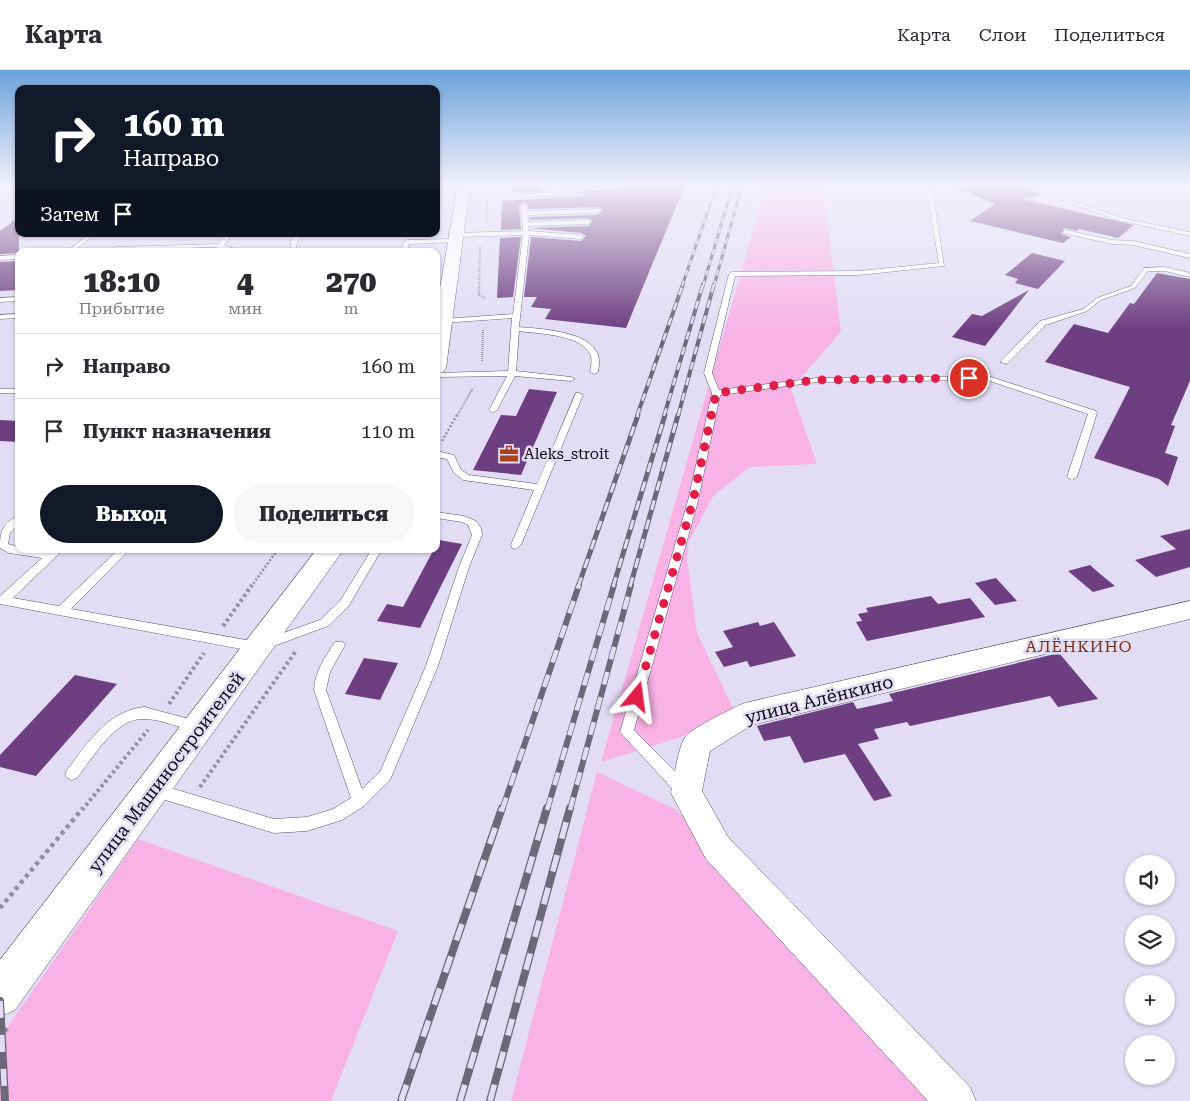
<!DOCTYPE html>
<html lang="ru">
<head>
<meta charset="utf-8">
<style>
	:root { --surface:#fff; --page:#f7f7f7; --text:#2b2b33; --muted:#7c7c81; --line:#e1e1e2; --accent:#111827 }
	body { margin:0; font-family:"Roboto Serif",serif; background:var(--page); color:var(--text); height:100vh; display:flex; flex-direction:column; font-size:19px; white-space:nowrap }
	* { box-sizing:border-box; margin:0 }
	p { font-size:16px; color:var(--muted) }
	.icon { flex:none; width:28px; height:28px; fill:none; stroke:currentColor; stroke-width:2; stroke-linecap:round; stroke-linejoin:round }
	.map { position:relative; flex:1; overflow:hidden }
	.drawer { position:absolute; left:15px; top:178px; width:425px; height:305px; display:flex; flex-direction:column; background:var(--surface); border-radius:10px; box-shadow:0 1px 4px #0004 }
	.drawer>* { flex:none }
	.top-card { position:absolute; left:15px; top:15px; width:425px; height:152px; border-radius:10px; box-shadow:0 1px 4px #0004; background:#111827; color:#fff; overflow:hidden }
	.controls { position:absolute; left:1125px; top:785px; display:grid; gap:10px }
	.controls a { display:grid; place-items:center; width:50px; height:50px; border-radius:50%; background:var(--surface); box-shadow:0 1px 4px #0004; font-size:25px }
	.pin { position:absolute; display:grid; place-items:center; width:42px; height:42px; color:#fff; margin:-21px; border:2px solid #fff; border-radius:50%; box-shadow:0 1px 5px #0007 }
	.me { position:absolute; width:55px; margin:-28px; rotate:16deg; stroke-linejoin:round; filter:drop-shadow(0 0 4px #0008) }
	.turn { display:flex; align-items:center; gap:18px; height:105px; padding:0 25px; font-size:22px }
	.turn .icon { width:65px; height:65px; stroke-width:2.5 }
	.turn b { display:block; font-size:35px; line-height:42px }
	.then { display:flex; align-items:center; height:48px; padding:0 25px; background:#0003; gap:10px; font-size:19px }
	.eta { display:flex; justify-content:space-evenly; align-items:center; height:85px; text-align:center }
	.eta b { font-size:30px; font-weight:800; line-height:35px }
	.cta { display:flex; gap:10px; margin-top:auto; padding:10px 25px }
	.cta a { flex:1; height:58px; border-radius:30px; background:var(--accent); color:#fff; font-size:20px; font-weight:800; line-height:58px; text-align:center }
	.cta a+a { background:var(--page); color:var(--text) }
	ul { padding:0; list-style:none }
	li { display:flex; align-items:center; gap:15px; height:65px; padding:0 25px; border-top:1px solid var(--line) }
	li div { flex:1 }
	li b { display:block; font-size:19px }
	li em { font-style:normal }
	header { display:flex; align-items:center; gap:30px; box-sizing:border-box; height:70px; padding:0 25px; background:var(--surface); border-bottom:1px solid var(--line) }
	header strong { font-size:24px }
	nav { display:flex; gap:28px; margin-inline-start:auto; font-size:18px }
	.map>svg:first-child { display:block }
	.green { fill:#f9b2e6 }
	.building { fill:#6d3e80 }
	.lines { fill:none; stroke-linecap:round; stroke-linejoin:round }
	.service-casing { stroke:#595469; stroke-width:1 }
	.minor-casing { stroke:#595469; stroke-width:1 }
	.secondary-casing { stroke:#595469; stroke-width:1 }
	.path-far3 { stroke:#9490a2; stroke-width:2; stroke-dasharray:1 1; stroke-linecap:butt }
	.path-far2 { stroke:#9490a2; stroke-width:2.5; stroke-dasharray:2 2; stroke-linecap:butt }
	.path-far1 { stroke:#9490a2; stroke-width:4; stroke-dasharray:3 3; stroke-linecap:butt }
	.path { stroke:#9490a2; stroke-width:4.5; stroke-dasharray:4 4; stroke-linecap:butt }
	.service { fill:#fff; fill-rule:evenodd }
	.minor { fill:#fff; fill-rule:evenodd }
	.secondary { fill:#fff; fill-rule:evenodd }
	.rail-far4-casing { stroke:#6b6877; stroke-width:3 }
	.rail-far3-casing { stroke:#6b6877; stroke-width:4 }
	.rail-far2-casing { stroke:#6b6877; stroke-width:5 }
	.rail-far1-casing { stroke:#6b6877; stroke-width:6 }
	.rail-casing { stroke:#6b6877; stroke-width:8 }
	.rail-far4 { stroke:#e2ddf5; stroke-width:2; stroke-dasharray:5.5; stroke-linecap:butt }
	.rail-far3 { stroke:#e2ddf5; stroke-width:2.5; stroke-dasharray:8; stroke-linecap:butt }
	.rail-far2 { stroke:#e2ddf5; stroke-width:3; stroke-dasharray:10; stroke-linecap:butt }
	.rail-far1 { stroke:#e2ddf5; stroke-width:4.5; stroke-dasharray:13; stroke-linecap:butt }
	.rail { stroke:#e2ddf5; stroke-width:5.5; stroke-dasharray:17; stroke-linecap:butt }
	.route { stroke:#e11d48; stroke-width:9; stroke-dasharray:0 16.2 }
	.labels { text-anchor:middle; dominant-baseline:central; stroke-width:5; stroke-linejoin:round; paint-order:stroke }
	.poi-label { font-size:15px; fill:#0c0b12; stroke:#e2ddf5; text-anchor:start }
	.neighbourhood-label { font-size:16px; letter-spacing:1px; fill:#73311b; stroke:#e2ddf5 }
	.near-street-label { font-size:18px; fill:#0c0b12; stroke:#e2ddf5 }
</style>
</head>
<body>
<header>
<strong>Карта</strong>
<nav><a>Карта</a><a>Слои</a><a>Поделиться</a></nav>
</header>
<div class="map">
<svg width="1190" height="1031" viewBox="0 0 1190 1031">
	<rect width="100%" height="100%" fill="#e2ddf5"/>
	<path class="green" d="M766 115H823L841 262 791 319 817 394 750 397 714 425 689 471 687 489 697 563 734 640 706 659 601 692Z
		M597 702 677 740 939 1031H511Z
		M138 769 398 861 331 1031H0V968Z"/>
	<path class="building" d="M513 115H533L542 116 541 121 512 123Z
		M625 115H685L626 258 545 249 551 239 531 237 537 227H524L531 167 581 171 586 166 581 163 530 158 588 156 593 151 588 148 530 150 529 147 598 145 603 140 598 137 529 139 528 134 523 132 519 136 521 159 501 160 502 131 584 126 583 121H622Z
		M951 115H1018L1043 125 1022 129 1134 155 1118 168 1079 159 1077 161 1064 158 1061 164 1071 167 1063 173 970 151 995 134Z
		M19 147V183L0 184V161Z
		M521 167 513 227 497 228 500 168Z
		M1032 183 1065 191 1038 219 1015 213 1018 209 1005 205Z
		M19 191V220L0 221V192Z
		M1157 203 1190 209V311L1171 355 1175 356 1165 383 1178 387 1168 416 1159 409 1094 388 1130 317 1045 292 1074 254 1108 263 1130 233 1134 234Z
		M1029 220 985 276 952 267 972 244 982 246Z
		M529 319 557 322 521 405 473 400 501 345 516 346Z
		M0 350 19 351V372L0 371Z
		M1190 459V497L1156 507 1135 490 1176 479 1160 466Z
		M439 470 462 474 420 558 377 551 387 534 403 537 434 479H436Z
		M1090 495 1099 503 1115 516 1093 522 1068 501Z
		M996 508 1017 531 995 535 975 513Z
		M931 526 938 534 970 528 985 547 867 571 856 552 862 551 858 544 868 542 866 538Z
		M758 552 760 556 774 552 796 586 750 597 747 591 724 597 715 582 733 577 723 561Z
		M1059 583 1098 629 1058 637 1050 626 910 656 907 652 874 659 879 669 858 674 892 726 874 731 845 684 804 693 790 666 764 671 757 656 853 632 857 639 893 631 889 624Z
		M364 588 398 593 380 630 345 624Z
		M75 605 117 614 36 706 0 697V685Z"/>
	<g class="lines">
		<g class="service-casing">
			<path id="service" d="M587 115H599L550 126 504 128 501 126 550 122Z
				M1020 115H1028L1121 148 1190 162V166L1118 150Z
				M436 118 463 117 466 119 436 122Z
				M930 121 933 123 944 196 859 205 735 206 712 303 719 320 817 308 988 306 1096 341 1097 343 1077 407 1072 410 1067 407 1088 344 987 310 817 312 720 325 698 431 634 660 688 715 690 720 688 725 683 727 678 725 620 662 688 431 712 323 704 303 729 204 732 202 859 201 939 193 927 123Z
				M524 134 527 136V141L598 139 601 141 598 143 527 145 528 152 588 150 591 152 588 154 528 156 529 161 581 165 584 167 581 169 529 165 519 257C540 259 597 261 599 290 600 294 598 298 598 302L594 304 590 302C591 297 592 291 591 286 583 264 539 264 519 261L516 301 571 307 575 309 571 311 515 306 497 340 493 343 489 340 507 306 436 307V303L508 301 512 248 443 253 439 251 443 249 513 244 523 165 456 167 453 165 456 163 523 161 521 136Z
				M1065 160 1112 170 1133 171 1190 184V188L1133 175 1112 174 1063 163Z
				M89 164H95L74 181H68Z
				M226 164H232L224 175 241 181 212 177 114 181 111 179 114 177 219 174Z
				M296 164H302L297 172 296 181H290L291 172Z
				M455 169 457 170V172L409 174 407 181H401L404 172 407 170Z
				M19 185V189L0 190V186Z
				M1165 197 1190 203V207L1165 201H1148L1135 218 1101 230 1087 241 1046 255 1007 294 1000 292 1040 251 1083 239 1097 228 1131 216 1144 198Z
				M19 227V231L0 232V228Z
				M19 244V248L0 249V245Z
				M0 319H19V323H0Z
				M576 323H579L583 325 521 475 516 479 512 478 511 475 534 420 463 410 454 403 447 389 436 387V381L454 385 461 400 469 405 537 414Z
				M436 442 464 446 476 451 481 458 482 465 469 497 438 596 390 710 364 736 342 750 307 761 274 763 149 725 147 720 149 715 154 713 274 749 307 747 333 739 351 728 314 620C315 601 325 587 335 572H343L345 575 330 602 326 620 362 719 380 702 426 596 459 497 472 465 468 455 462 452 436 448Z
				M19 446V454L10 463 8 474 19 477V479L49 482 53 479H64L13 528 59 536 119 479H130L71 539 258 572 320 550 340 531 372 479H382L348 537 328 556 258 582 0 534V526L42 488 9 483 0 478C0 462 2 452 19 446Z
				M144 637 197 651 202 653 204 657 202 661 197 663C180 658 162 649 144 649 116 647 92 689 77 708L72 710 67 708 65 704 67 700C88 673 107 641 144 637Z"/>
		</g>
		<g class="minor-casing">
			<path id="minor" d="M1190 531V549L752 655 710 681 702 721 728 767 970 1017 976 1031H928L706 789 671 723C674 709 678 676 686 666 693 658 734 637 745 633Z"/>
		</g>
		<g class="secondary-casing">
			<path id="secondary" d="M458 115H470L446 298 443 302 436 304V241Z
				M317 479H344L15 940 0 947V890Z"/>
		</g>
		<path class="path-far3" d="M487 152 488 115
			M480 177 479 225 485 228
			M482 291 483 260
			M457 346 473 318"/>
		<path class="path-far2" d="M442 371 457 345
			M251 517 278 479"/>
		<path class="path-far1" d="M223 556 252 515
			M169 634 204 583
			M200 717 296 581
			M82 740 148 660"/>
		<path class="path" d="M0 838 83 738
			M0 968 9 955"/>
		<use href="#service" class="service"/>
		<use href="#minor" class="minor"/>
		<use href="#secondary" class="secondary"/>
		<g class="rail-far4-casing">
			<path id="rail-far4" d="M682 216 717 115
				M703 216 733 115
				M714 216 742 115"/>
		</g>
		<g class="rail-far3-casing">
			<path id="rail-far3" d="M637 346 683 214
				M664 346 703 214
				M678 346 714 214"/>
		</g>
		<g class="rail-far2-casing">
			<path id="rail-far2" d="M578 517 638 345
				M613 517 665 345
				M630 517 678 345"/>
		</g>
		<g class="rail-far1-casing">
			<path id="rail-far1" d="M502 740 579 515
				M547 740 614 515
				M570 740 631 515"/>
		</g>
		<g class="rail-casing">
			<path id="rail" d="M0 931 5 1031
				M401 1031 502 738
				M460 1031 547 738
				M490 1031 570 738"/>
		</g>
		<use href="#rail-far4" class="rail-far4"/>
		<use href="#rail-far3" class="rail-far3"/>
		<use href="#rail-far2" class="rail-far2"/>
		<use href="#rail-far1" class="rail-far1"/>
		<use href="#rail" class="rail"/>
	</g>
	<linearGradient id="sky" x2="0" y2="1"><stop stop-color="#6ba2db"/><stop offset="0.44" stop-color="#f2f0fa"/><stop offset="1" stop-color="#f2f0fa" stop-opacity="0"/></linearGradient>
	<rect width="1190" height="260" fill="url(#sky)"/>
	<g class="lines">
		<path class="route" d="M637 627 693 431 716 323 816 310 969 308"/>
	</g>
	<defs>
		<g id="office-bare" transform="scale(1.5)"><path d="M-6-3h4V-5.5h4V-3h4V5H-6ZM-1-4.5V-3h2v-1.5ZM-6 0V1H6V0Z" fill="#a7401c" stroke="#e2ddf5" stroke-width="2.5" paint-order="stroke"/></g>
	</defs>
	<g fill-rule="evenodd">
		<use href="#office-bare" x="509" y="384"/>
	</g>
	<g class="labels">
		<g class="poi-label">
			<text x="524" y="384">Aleks_stroit</text>
		</g>
		<g class="neighbourhood-label">
			<text x="1079" y="576">АЛЁНКИНО</text>
		</g>
		<g class="near-street-label">
			<text transform="translate(819 629) rotate(-14)">улица Алёнкино</text>
			<text transform="translate(166 702) rotate(-53)">улица Машиностроителей</text>
		</g>
	</g>
</svg>
<div class="controls">
<a><svg class="icon" aria-label="sound" viewBox="0 0 24 24"><path d="M4 9h4l5-4v14l-5-4H4zM17 9q2 3 0 6"/></svg></a>
<a><svg class="icon" aria-label="layers" viewBox="0 0 24 24"><path d="M12 4l9 5-9 5-9-5zM3 14l9 5 9-5"/></svg></a>
<a>+</a>
<a>−</a>
</div>
<div class="pin" style="left:969px;top:308px;background:#d93025"><svg class="icon" aria-label="arrive" viewBox="0 0 24 24"><path d="M6 21V4h12l-3 4 3 4H6"/></svg></div>
<svg class="me" style="left:637px;top:627px" viewBox="-20 -20 40 40"><path d="M0-17L14 15 0 8-14 15z" fill="#e11d48" stroke="#fff" stroke-width="4"/></svg>
<div class="top-card">
<div class="turn"><svg class="icon" aria-label="right" viewBox="0 0 24 24"><path d="M7 20v-9h11M14 6l5 5-5 5"/></svg><div><b>160 m</b>Направо</div></div>
<div class="then">Затем<svg class="icon" aria-label="arrive" viewBox="0 0 24 24"><path d="M6 21V4h12l-3 4 3 4H6"/></svg></div>
</div>
<section class="drawer">
<div class="eta">
<div><b>18:10</b><p>Прибытие</p></div>
<div><b>4</b><p>мин</p></div>
<div><b>270</b><p>m</p></div>
</div>
<ul>
<li><svg class="icon" aria-label="right" viewBox="0 0 24 24"><path d="M7 20v-9h11M14 6l5 5-5 5"/></svg><div><b>Направо</b></div><em>160 m</em></li>
<li><svg class="icon" aria-label="arrive" viewBox="0 0 24 24"><path d="M6 21V4h12l-3 4 3 4H6"/></svg><div><b>Пункт назначения</b></div><em>110 m</em></li>
</ul>
<div class="cta"><a>Выход</a><a>Поделиться</a></div>
</section>
</div>
</body>
</html>
